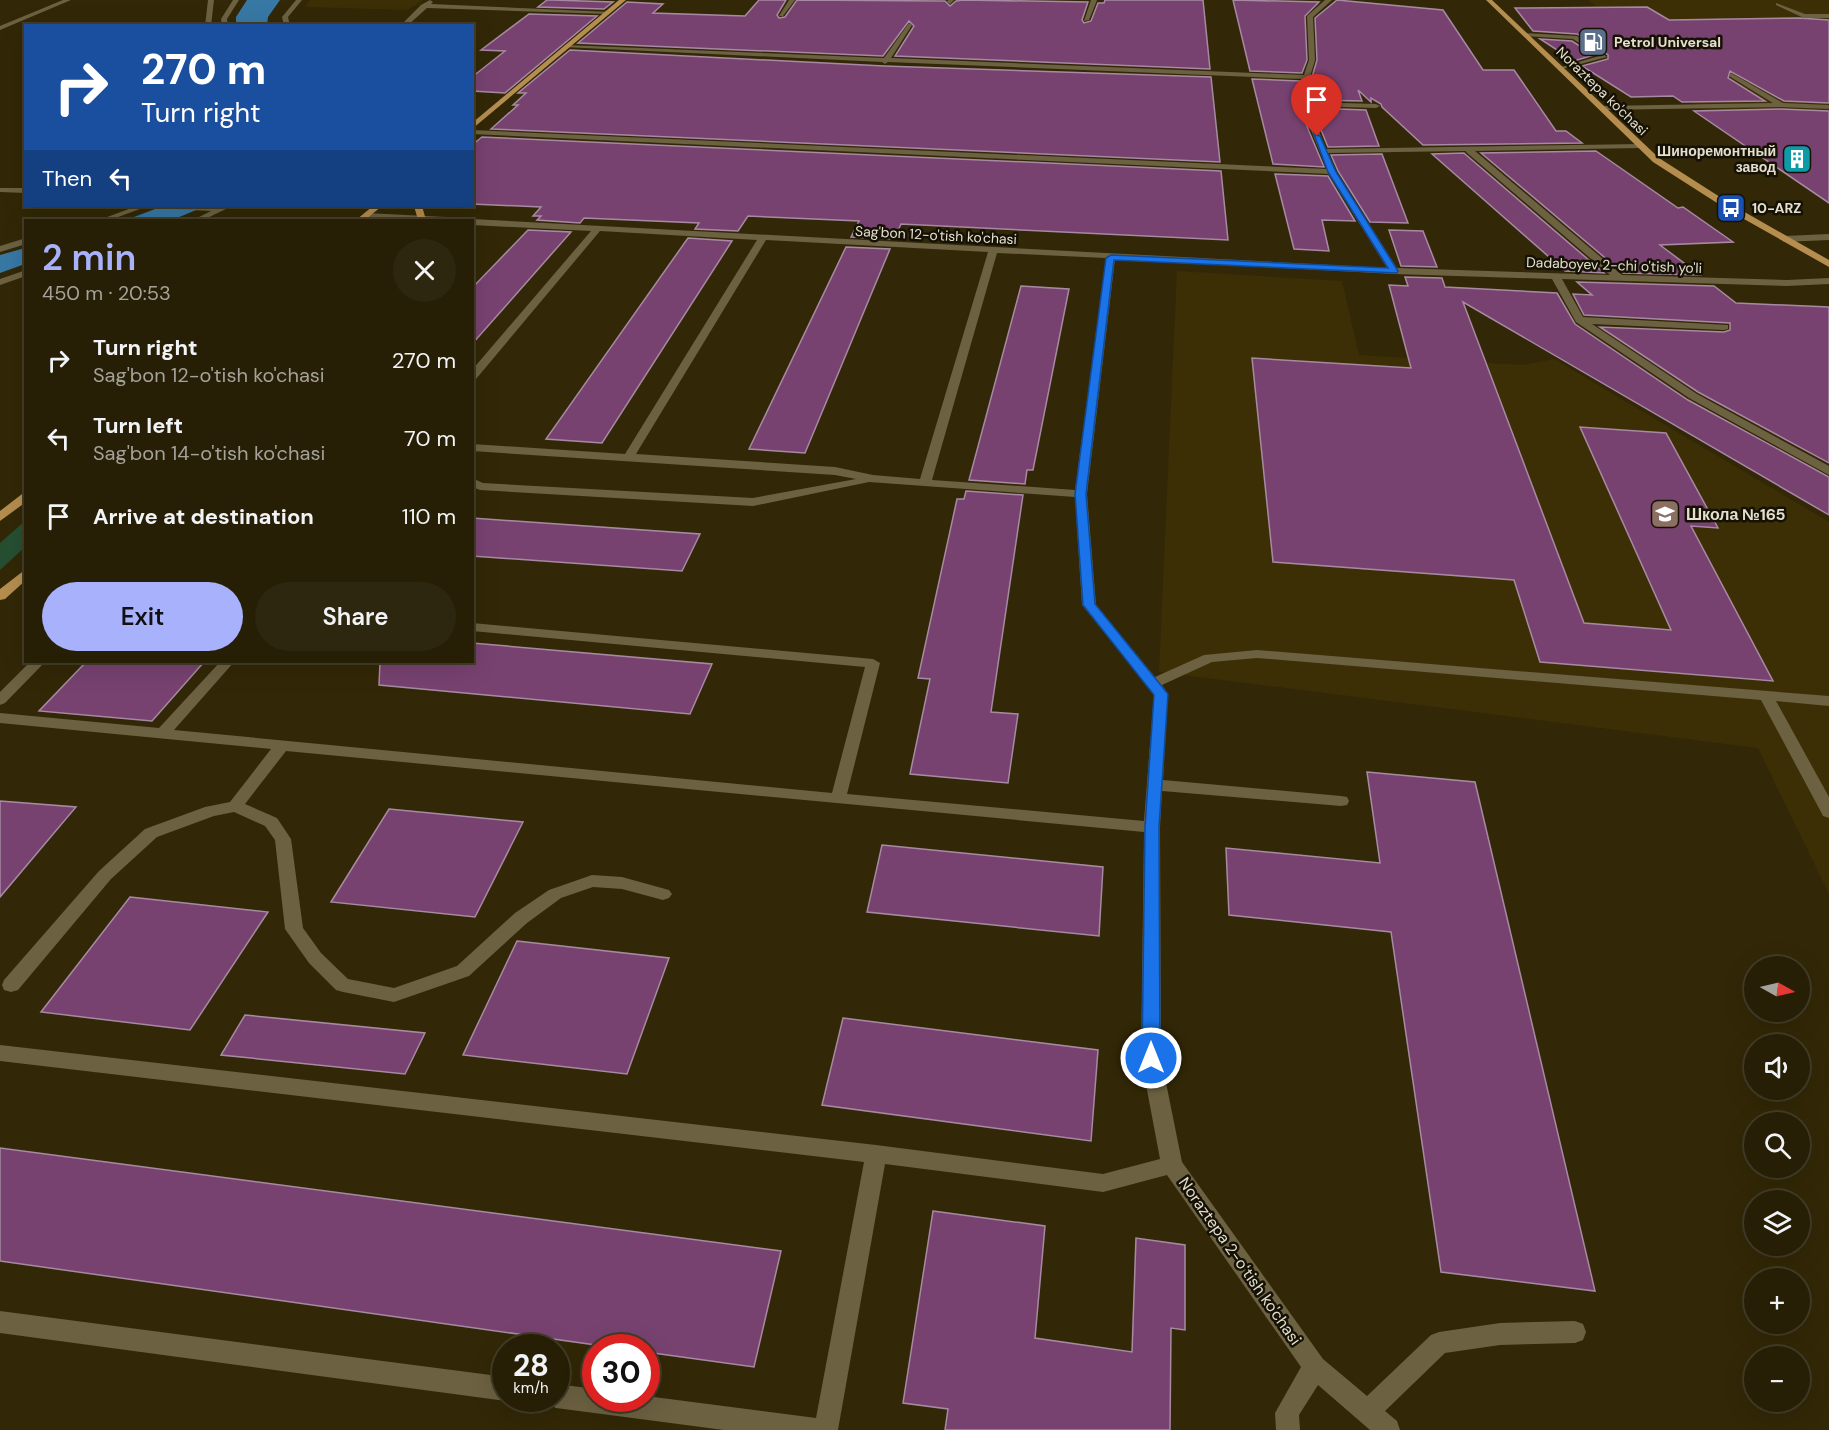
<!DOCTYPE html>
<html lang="en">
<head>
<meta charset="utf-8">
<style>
	:root { --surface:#261e05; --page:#2e270f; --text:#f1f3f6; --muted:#a4a29a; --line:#423c27; --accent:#a7b1fc }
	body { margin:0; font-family:"DM Sans",sans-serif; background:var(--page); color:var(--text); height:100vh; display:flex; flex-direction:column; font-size:22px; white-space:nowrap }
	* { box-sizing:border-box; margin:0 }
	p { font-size:20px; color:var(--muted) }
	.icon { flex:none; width:33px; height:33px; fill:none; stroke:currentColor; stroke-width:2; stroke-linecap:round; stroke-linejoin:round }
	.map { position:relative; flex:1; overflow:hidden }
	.sheet { position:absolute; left:24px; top:219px; width:450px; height:444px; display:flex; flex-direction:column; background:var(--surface); border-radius:0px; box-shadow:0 6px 24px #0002,0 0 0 2px var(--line) }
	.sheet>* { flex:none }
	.hud { position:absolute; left:24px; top:24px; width:450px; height:183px; border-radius:0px; box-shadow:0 6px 24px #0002,0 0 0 2px var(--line); background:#1a4fa0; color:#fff; overflow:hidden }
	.needle { width:39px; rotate:98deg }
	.tools { position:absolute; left:1744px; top:956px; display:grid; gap:12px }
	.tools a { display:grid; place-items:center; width:66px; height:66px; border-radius:50%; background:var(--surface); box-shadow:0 6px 24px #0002,0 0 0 2px var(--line); font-size:30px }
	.speed { position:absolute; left:492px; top:1334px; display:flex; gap:12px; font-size:30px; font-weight:700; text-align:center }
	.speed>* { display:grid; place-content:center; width:78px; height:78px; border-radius:50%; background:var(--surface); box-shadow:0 6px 24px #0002,0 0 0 2px var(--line); line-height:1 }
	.speed small { font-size:15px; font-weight:400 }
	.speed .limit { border:9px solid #d22; background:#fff; color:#111 }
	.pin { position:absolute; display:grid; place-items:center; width:51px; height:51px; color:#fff; margin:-62px -26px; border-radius:50% 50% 50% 0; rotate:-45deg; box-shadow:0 0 6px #0007 }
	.pin .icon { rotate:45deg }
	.me { position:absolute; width:66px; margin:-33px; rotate:0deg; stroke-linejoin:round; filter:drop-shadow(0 0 4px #0008) }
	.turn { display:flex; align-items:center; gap:21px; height:126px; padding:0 18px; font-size:27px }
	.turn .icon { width:78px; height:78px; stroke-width:2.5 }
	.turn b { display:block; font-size:42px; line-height:51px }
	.then { display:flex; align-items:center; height:57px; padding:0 18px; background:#0003; gap:12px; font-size:22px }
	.round { display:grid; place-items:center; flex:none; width:63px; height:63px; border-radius:32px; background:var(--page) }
	.head { display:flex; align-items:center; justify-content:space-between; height:102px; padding:0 18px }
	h1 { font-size:36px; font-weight:600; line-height:45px; color:var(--accent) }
	.action { display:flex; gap:12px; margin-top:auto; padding:12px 18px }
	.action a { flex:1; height:69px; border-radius:36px; background:var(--accent); color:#111; font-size:24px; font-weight:600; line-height:69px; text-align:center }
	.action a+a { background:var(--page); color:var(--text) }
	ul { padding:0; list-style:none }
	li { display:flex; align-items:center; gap:18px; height:78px; padding:0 18px }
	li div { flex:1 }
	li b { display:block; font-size:22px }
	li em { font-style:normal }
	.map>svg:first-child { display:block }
	.built { fill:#3c2f05 }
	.green { fill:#264f32 }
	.water { fill:#3778a4 }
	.building { fill:#774270; stroke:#a78aa2; stroke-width:1.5 }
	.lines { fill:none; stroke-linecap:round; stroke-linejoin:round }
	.minor { fill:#6c6141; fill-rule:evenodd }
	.major { fill:#b58d4f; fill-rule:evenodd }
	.route { fill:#1a73e8; stroke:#114b97; stroke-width:1.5 }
	.labels { text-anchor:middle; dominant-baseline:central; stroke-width:5; stroke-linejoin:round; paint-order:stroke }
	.far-poi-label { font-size:14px; font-weight:bold; fill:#e4dfcd; stroke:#151105; text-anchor:start }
	.far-street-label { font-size:14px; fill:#e4dfcd; stroke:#151105 }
	.poi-label { font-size:16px; font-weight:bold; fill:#e4dfcd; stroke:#151105; text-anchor:start }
	.street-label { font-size:16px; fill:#e4dfcd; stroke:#151105 }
</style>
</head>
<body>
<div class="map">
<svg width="1829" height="1430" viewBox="0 0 1829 1430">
	<rect width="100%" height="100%" fill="#322807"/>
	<path class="built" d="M310 0H423L407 10 305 7Z
		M1588 0H1829V199L1557 8 1596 6Z
		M1177 271 1342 281 1359 355 1522 365 1554 359 1829 522V894L1758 748 1159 672Z"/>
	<path class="green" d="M25 521V547L0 570V543Z"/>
	<path class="water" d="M247 0H280L268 17 267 25H236V17Z
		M163 206H206L172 220H126Z
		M25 248V264L0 273V255Z"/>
	<path class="building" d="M547 0H553L613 2 604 9 538 7Z
		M759 0H786L777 15 779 18 785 17 797 0 945 1 950 6 956 1 963 0 1088 2 1082 20 1084 23 1091 21 1098 3H1104L1105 0H1203L1210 69 895 56 914 26 909 21 883 56 578 43 627 2 663 4 653 13 745 16Z
		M1233 0 1319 2 1305 16 1307 60 1302 73 1250 71Z
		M1337 0 1443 10 1483 70H1514L1556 131H1566L1582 143 1423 145 1382 107 1381 104 1371 98V102L1358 90 1362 101 1310 100 1312 77 1317 60 1315 18Z
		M1647 7 1669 20 1799 18 1829 20V103L1784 101 1730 71 1728 78 1765 101 1682 102 1673 96 1631 97 1582 66 1608 59V55L1577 34 1533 31 1515 8Z
		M529 14 597 16 505 93 472 91V77L505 51 481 50Z
		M1540 39 1572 41 1594 55 1574 61Z
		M570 50 884 66 1211 77 1220 162 491 129 518 105H513L526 93H518Z
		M1252 79 1300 81 1298 105 1324 167 1273 164Z
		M1312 108 1366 110 1379 146 1328 147Z
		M1781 109 1829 111V203L1694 111Z
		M482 137 1221 171 1228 240 901 224 894 239 851 237 859 221 748 216 738 231 695 229 699 223 584 218 580 223 537 220 541 216H533L541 207 472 204V145Z
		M1596 151 1678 208 1683 207 1733 242 1660 245 1700 275 1623 273 1481 153Z
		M1464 153 1465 154 1604 273 1565 271 1432 154Z
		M1382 154 1408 223 1370 222 1338 171 1331 155Z
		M1275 174 1328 176 1355 221 1322 220 1329 251 1294 249Z
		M528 230 571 232 472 344V288Z
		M1389 230 1423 231 1437 267 1401 266Z
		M688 238 732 241 602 443 546 439Z
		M846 247 890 249 805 453 749 449Z
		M1405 277 1442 278 1445 287 1557 293 1575 324 1688 400 1829 477V515L1463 302 1584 623 1671 630 1580 427 1666 433 1718 528 1691 526 1773 681 1540 662 1514 580 1273 562 1252 358 1411 368 1389 285 1408 286Z
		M1577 282 1714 286 1736 303 1829 307V463L1698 392 1600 327 1724 332 1730 330V323L1584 315 1573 294 1592 295Z
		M1021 286 1069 289 1033 470H1027L1025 484 969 480Z
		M966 491 1023 495 991 712 1018 714 1008 783 910 774 930 679 918 678 957 499H964Z
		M472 518 700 534 682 571 472 556Z
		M472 643 712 664 690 714 379 685 380 662H472Z
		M86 662H204L152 721 39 711Z
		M1367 772 1475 782 1595 1291 1441 1272 1391 932 1229 915 1226 848 1380 863Z
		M0 801 76 807 0 897Z
		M389 809 523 822 475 917 331 902Z
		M882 845 1103 867 1099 936 867 912Z
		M130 897 268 912 190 1030 41 1012Z
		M517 941 669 958 627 1074 463 1055Z
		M245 1015 425 1033 405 1074 221 1055Z
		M843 1018 1098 1050 1091 1141 822 1105Z
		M0 1148 781 1251 754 1367 646 1352V1347H610L0 1261Z
		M933 1211 1045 1226 1035 1338 1132 1352 1136 1238 1185 1245V1330L1171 1328 1170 1430H945L948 1409 903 1403Z"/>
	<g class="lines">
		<path class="minor" d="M63 0H71L0 30V26Z
			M208 0H214L211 26H205Z
			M233 0H239L227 19 228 26H222L221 19Z
			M296 0H302L288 17 290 26H284L282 17Z
			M430 0 433 2 431 4 611 12 608 14 427 8 407 26H400L421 5Z
			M789 0H795L783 16H779Z
			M948 0H954L950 4 947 2Z
			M1091 0H1097L1089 20 1084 21Z
			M1325 0H1332L1313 17 1315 60 1310 77 1308 102 1376 104 1380 106 1376 108 1309 106 1326 149 1642 144V148H1639L1475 151 1622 275 1787 280 1829 278V284L1787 286 1562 279 1583 317 1728 325V329L1724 330 1592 324 1697 394 1829 466V475L1689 398 1576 322 1552 279 1394 274 1115 259 1087 494 1096 605 1155 677 1204 655 1257 650 1829 696V706L1776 701 1829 797V818L1823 816 1821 812 1761 700 1257 658 1212 662 1162 685 1168 694 1163 780 1341 796 1347 797 1349 801 1347 805 1341 806 1162 791 1160 827 1161 1058 1182 1162 1323 1359 1367 1396 1431 1335 1439 1332 1500 1323 1575 1321 1583 1324 1586 1332 1583 1340 1575 1343 1500 1345 1445 1353 1385 1411 1397 1421 1400 1430H1370L1318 1385 1299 1415 1300 1430H1276L1275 1413 1301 1367 1167 1175 1103 1192 885 1164 838 1430H724L556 1408 548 1404 545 1398H556V1384L596 1389V1398H646V1396L816 1418 864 1162 0 1061V1045L876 1145 1103 1174 1160 1159 1141 1058 1144 832 286 751 245 804 277 818 291 839 303 928 321 953 348 979 394 988 457 966 515 913 549 890 592 875 622 877 669 890 672 894 669 898 663 900 622 889 593 887 561 898 527 923 469 976 394 1002 343 992 336 990 309 963 285 929 275 840 265 826 234 812 214 816 157 837 111 879 18 990 11 992 4 990 2 985 4 980 99 871 145 829 205 807 230 802 271 749 0 723V713L159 728 220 662H234L174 730 832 793 865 667 472 631V623L873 659 880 663 847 794 1144 821 1154 694 1082 605 1075 497 869 482 753 506 480 490 472 487V478L483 483 753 498 856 479 835 475 472 451V444L625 454 757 240 600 231 476 379 472 380V370L591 231 472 225V220H469L472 219 1387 268 1329 174 472 134V130L1327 169 1300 104 1303 79 888 62 885 64 882 62 563 47 566 45 884 58 909 23 912 25 891 58 1304 75 1309 60 1307 16ZM1466 151V152L1610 275 1397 268 1336 172 1328 153ZM766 240 988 252 920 479 873 475 835 467 636 454ZM997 253 1106 258 1075 490 932 480Z
			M1776 3 1805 14H1829V18H1804L1776 5Z
			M1522 33 1577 36 1607 57 1558 70V68L1599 56 1573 39 1524 36Z
			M1731 73 1783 103 1829 105V109L1781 107 1602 110 1598 108 1602 106 1773 103 1729 76Z
			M0 188H26V193L0 192Z
			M137 206H148L110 220H99Z
			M167 206H206L226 209 203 220H193L211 211 171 209Z
			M366 213 446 217 450 220 363 218 362 216Z
			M1829 234V240L1784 242 1780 239 1784 236Z
			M26 238V244L0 252V246Z
			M26 270V276L0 285V279Z
			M30 662H45L5 703 0 705V692Z
			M0 1311 506 1377V1398H513L506 1401 0 1333Z"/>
		<path class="major" d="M619 0H626L472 129V123Z
			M1486 0H1492L1659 158 1734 206 1829 260V267L1728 210 1653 162Z
			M373 206H382L365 220H356Z
			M414 206H422L426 220H418Z
			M26 491V502L0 521V511Z
			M26 569V580L5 599 0 600V589Z"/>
	</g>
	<path class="route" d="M1314 134 1320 136 1336 172 1398 271 1397 273 1114 260 1086 494 1095 604 1168 694 1159 827 1160 1058 1157 1063 1151 1066 1145 1063 1142 1058 1145 827 1154 695 1083 605 1075 494 1106 258 1111 255 1388 268 1328 172Z"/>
	<defs>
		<g id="fuel-square" transform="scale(1.5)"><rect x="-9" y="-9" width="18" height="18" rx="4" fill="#5c6f8a" stroke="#151105"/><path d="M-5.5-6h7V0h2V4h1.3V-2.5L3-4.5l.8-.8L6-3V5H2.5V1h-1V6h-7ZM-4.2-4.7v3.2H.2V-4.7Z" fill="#fff"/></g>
		<g id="building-square" transform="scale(1.5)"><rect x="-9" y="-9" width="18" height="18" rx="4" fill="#0f9aa8" stroke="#151105"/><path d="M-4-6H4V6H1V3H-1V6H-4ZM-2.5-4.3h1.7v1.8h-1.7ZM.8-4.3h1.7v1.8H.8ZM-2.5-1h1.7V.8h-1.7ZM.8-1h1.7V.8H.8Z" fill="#fff"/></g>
		<g id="bus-square" transform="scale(1.5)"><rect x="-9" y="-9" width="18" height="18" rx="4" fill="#1a4fb4" stroke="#151105"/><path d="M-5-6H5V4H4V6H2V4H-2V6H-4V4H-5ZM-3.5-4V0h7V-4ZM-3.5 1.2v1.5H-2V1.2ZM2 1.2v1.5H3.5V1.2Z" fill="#fff"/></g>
		<g id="school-square" transform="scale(1.5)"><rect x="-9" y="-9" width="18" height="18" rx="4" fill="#8d6e63" stroke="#151105"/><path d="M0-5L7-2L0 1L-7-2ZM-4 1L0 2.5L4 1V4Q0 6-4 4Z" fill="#fff"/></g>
	</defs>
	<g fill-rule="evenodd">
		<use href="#fuel-square" x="1593" y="42"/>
		<use href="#building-square" x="1797" y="159"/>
		<use href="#bus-square" x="1731" y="208"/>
		<use href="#school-square" x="1665" y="514"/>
	</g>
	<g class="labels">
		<g class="far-poi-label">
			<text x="1614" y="42">Petrol Universal</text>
			<text x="1776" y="151" text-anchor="end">Шиноремонтный<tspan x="1776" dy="16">завод</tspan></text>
			<text x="1752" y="208">10-ARZ</text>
		</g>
		<g class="far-street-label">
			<text transform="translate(1602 91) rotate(44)">Noraztepa ko'chasi</text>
			<text transform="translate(936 235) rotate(3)">Sag'bon 12-o'tish ko'chasi</text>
			<text transform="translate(1614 265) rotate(2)">Dadaboyev 2-chi o'tish yo'li</text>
		</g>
		<g class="poi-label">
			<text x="1686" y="514">Школа №165</text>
		</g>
		<g class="street-label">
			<text transform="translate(1240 1261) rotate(55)">Noraztepa 2-oʻtish ko'chasi</text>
		</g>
	</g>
</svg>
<div class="tools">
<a><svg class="needle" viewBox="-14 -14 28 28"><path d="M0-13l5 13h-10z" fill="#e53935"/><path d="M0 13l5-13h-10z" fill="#a4a29a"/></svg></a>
<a><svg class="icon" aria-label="sound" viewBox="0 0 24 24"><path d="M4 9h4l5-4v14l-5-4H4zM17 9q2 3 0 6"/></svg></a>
<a><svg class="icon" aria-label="search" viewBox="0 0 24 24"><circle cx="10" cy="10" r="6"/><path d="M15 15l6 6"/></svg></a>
<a><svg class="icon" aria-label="layers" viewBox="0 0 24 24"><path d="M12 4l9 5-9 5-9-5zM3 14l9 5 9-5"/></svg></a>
<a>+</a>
<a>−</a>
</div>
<div class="speed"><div>28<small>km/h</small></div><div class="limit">30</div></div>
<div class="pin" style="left:1317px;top:136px;background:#d93025"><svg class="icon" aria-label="arrive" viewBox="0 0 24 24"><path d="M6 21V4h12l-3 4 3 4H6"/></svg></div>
<svg class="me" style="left:1151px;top:1058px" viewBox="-20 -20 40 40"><circle r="17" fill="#1a73e8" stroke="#fff" stroke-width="3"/><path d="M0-11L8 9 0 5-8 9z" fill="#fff"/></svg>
<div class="hud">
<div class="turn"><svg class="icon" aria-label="right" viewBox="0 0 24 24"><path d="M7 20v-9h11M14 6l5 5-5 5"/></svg><div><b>270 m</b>Turn right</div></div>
<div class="then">Then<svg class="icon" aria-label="left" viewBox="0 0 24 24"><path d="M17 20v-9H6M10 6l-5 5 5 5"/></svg></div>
</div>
<section class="sheet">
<div class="head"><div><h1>2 min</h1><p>450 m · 20:53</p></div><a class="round"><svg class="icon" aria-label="close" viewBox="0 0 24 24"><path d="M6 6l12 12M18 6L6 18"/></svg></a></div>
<ul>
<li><svg class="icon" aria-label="right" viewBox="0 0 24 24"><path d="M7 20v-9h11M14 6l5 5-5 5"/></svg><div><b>Turn right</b><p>Sag'bon 12-o'tish ko'chasi</p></div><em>270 m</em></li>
<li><svg class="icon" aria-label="left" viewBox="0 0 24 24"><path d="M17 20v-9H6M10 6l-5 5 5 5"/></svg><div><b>Turn left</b><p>Sag'bon 14-o'tish ko'chasi</p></div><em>70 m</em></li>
<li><svg class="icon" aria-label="arrive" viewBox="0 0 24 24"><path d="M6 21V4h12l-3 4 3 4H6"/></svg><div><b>Arrive at destination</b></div><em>110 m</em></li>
</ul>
<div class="action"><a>Exit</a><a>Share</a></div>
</section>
</div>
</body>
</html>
